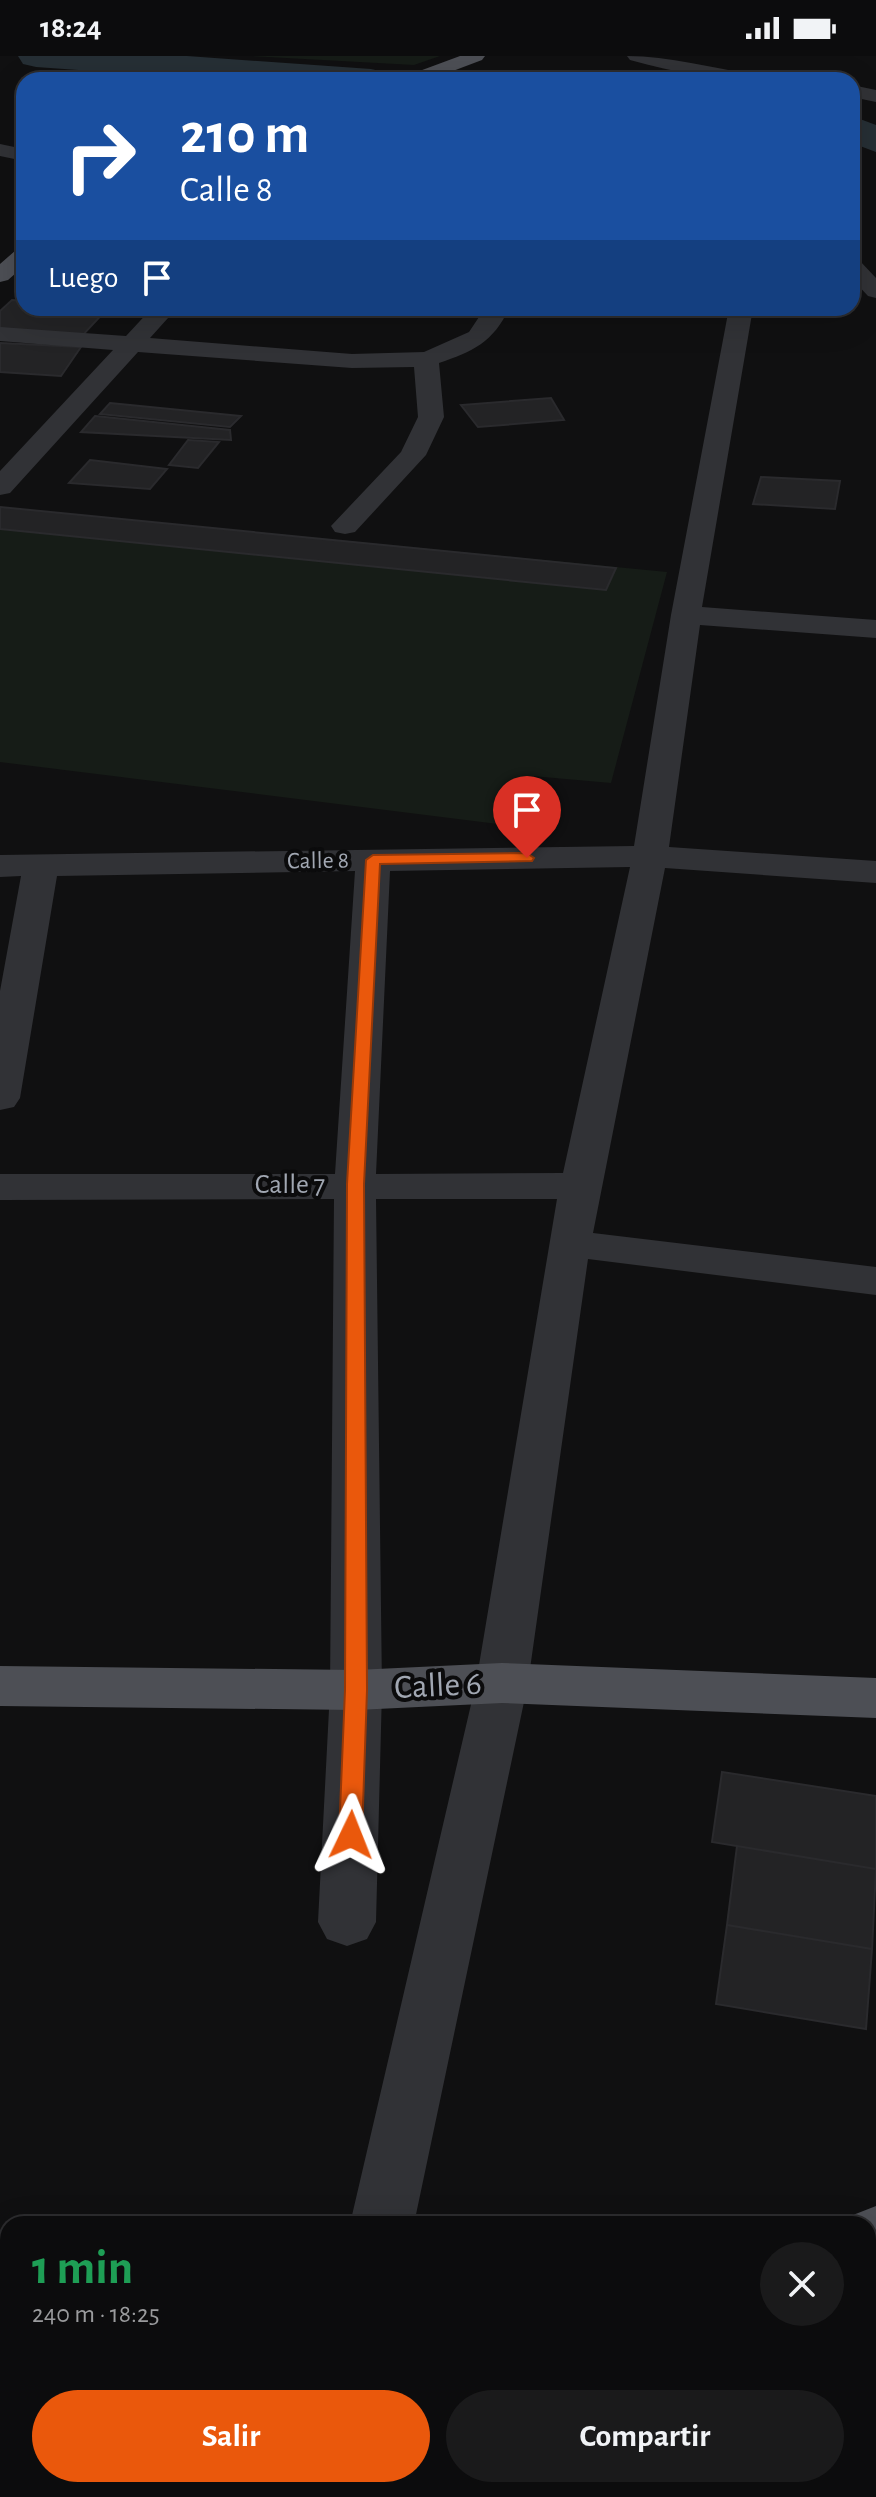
<!DOCTYPE html>
<html lang="es">
<head>
<meta charset="utf-8">
<style>
	:root { --surface:#0c0c0d; --page:#1a1a1b; --text:#f1f3f6; --muted:#9a9b9d; --line:#2c2c2e; --accent:#ea580c }
	body { margin:0; font-family:"Alegreya Sans",sans-serif; background:var(--page); color:var(--text); height:100vh; display:flex; flex-direction:column; font-size:30px; white-space:nowrap }
	* { box-sizing:border-box; margin:0 }
	p { font-size:26px; color:var(--muted) }
	.icon { flex:none; width:44px; height:44px; fill:none; stroke:currentColor; stroke-width:2; stroke-linecap:round; stroke-linejoin:round }
	.map { position:relative; flex:1; overflow:hidden }
	.sheet { position:absolute; left:0px; top:2160px; width:876px; height:282px; display:flex; flex-direction:column; background:var(--surface); border-radius:24px 24px 0 0; box-shadow:0 8px 32px #0002,0 0 0 2px var(--line) }
	.sheet>* { flex:none }
	.top-card { position:absolute; left:16px; top:16px; width:844px; height:244px; border-radius:24px; box-shadow:0 8px 32px #0002,0 0 0 2px var(--line); background:#1a4fa0; color:#fff; overflow:hidden }
	.pin { position:absolute; display:grid; place-items:center; width:68px; height:68px; color:#fff; margin:-82px -34px; border-radius:50% 50% 50% 0; rotate:-45deg; box-shadow:0 0 8px #0007 }
	.pin .icon { rotate:45deg }
	.me { position:absolute; width:88px; margin:-44px; rotate:2deg; stroke-linejoin:round; filter:drop-shadow(0 0 6px #0008) }
	.turn { display:flex; align-items:center; gap:28px; height:168px; padding:0 32px; font-size:36px }
	.turn .icon { width:104px; height:104px; stroke-width:2.5 }
	.turn b { display:block; font-size:56px; line-height:68px }
	.then { display:flex; align-items:center; height:76px; padding:0 32px; background:#0003; gap:16px; font-size:30px }
	.round { display:grid; place-items:center; flex:none; width:84px; height:84px; border-radius:42px; background:var(--page) }
	.head { display:flex; align-items:center; justify-content:space-between; height:136px; padding:0 32px }
	h1 { font-size:48px; font-weight:600; line-height:60px; color:#1e9e55 }
	.button { display:flex; gap:16px; margin-top:auto; padding:16px 32px }
	.button a { flex:1; height:92px; border-radius:48px; background:var(--accent); color:#fff; font-size:32px; font-weight:600; line-height:92px; text-align:center }
	.button a+a { background:var(--page); color:var(--text) }
	.status { display:flex; justify-content:space-between; align-items:center; height:56px; padding:0 40px; background:var(--surface); direction:ltr }
	.status svg { height:22px; fill:currentColor }
	.map>svg:first-child { display:block }
	.green { fill:#161c17 }
	.lines { fill:none; stroke-linecap:round; stroke-linejoin:round }
	.river { fill:#262f35; fill-rule:evenodd }
	.building { fill:#232325; stroke:#2a2a2d; stroke-width:2 }
	.minor { fill:#313236; fill-rule:evenodd }
	.major { fill:#4d4f55; fill-rule:evenodd }
	.route { fill:#ea580c; stroke:#983908; stroke-width:2 }
	.labels { text-anchor:middle; dominant-baseline:central; stroke-width:8; stroke-linejoin:round; paint-order:stroke }
	.far-street-label { font-size:24px; fill:#a1a7b2; stroke:#0b0b0c }
	.street-label { font-size:28px; fill:#a1a7b2; stroke:#0b0b0c }
	.near-street-label { font-size:34px; fill:#a1a7b2; stroke:#0b0b0c }
</style>
</head>
<body>
<div class="status"><b>18:24</b><svg viewBox="0 0 49 12"><path d="M0 12V9h3v3zM5 12V6h3v6zM10 12V3h3v9zM15 12V0h3v12zM26 1h20v11H26zM47 4h2v5h-2z"/></svg></div>
<div class="map">
<svg width="876" height="2441" viewBox="0 0 876 2441">
	<rect width="100%" height="100%" fill="#101011"/>
	<path class="green" d="M251 0H440L414 9Z
		M0 451 667 516 611 727 532 720 506 769 0 706Z"/>
	<g class="lines">
		<path class="river" d="M18 0H187L371 13 384 16 389 24H219L36 11 23 8Z
			M852 60 876 69V96L852 87Z"/>
	</g>
	<path class="building" d="M12 244 24 245V252H108L81 281 0 272V255Z
		M209 252H323L318 261Z
		M0 287 81 291 61 320 0 316Z
		M551 342 564 364 478 371 461 349Z
		M110 347 241 360 230 371 100 358Z
		M95 360 230 374 231 384 81 376Z
		M188 384 219 386 198 412 169 409Z
		M90 404 167 413 150 433 69 427Z
		M761 421 840 425 835 453 753 448Z
		M0 451 616 512 606 534 0 473Z
		M722 1716 876 1740V1813L712 1786Z
		M737 1790 876 1813 872 1893 727 1869Z
		M727 1869 872 1893 866 1973 716 1948Z"/>
	<g class="lines">
		<path class="minor" d="M627 0C669 0 713 12 755 19L764 24C716 24 676 17 630 4Z
			M852 29 876 34V46L852 41Z
			M0 88 24 93V105L0 100Z
			M852 203 860 205 876 222V242L868 240 852 223Z
			M152 252H177L150 282 352 298 424 296 469 276 485 252H509C494 286 472 296 439 307L444 361 426 399 355 476 345 478 335 476 331 470 401 396 418 361 414 311 352 312 138 296 10 437 0 439V415L113 294 0 285V271L126 280Z
			M729 252H753L702 551 876 564V582L700 569 669 791 876 805V827L665 812 593 1177 876 1211V1239L588 1203 528 1627 414 2168H350L476 1627 557 1143H376L382 1634 376 1866 367 1883 347 1890 327 1883 318 1866 330 1634 334 1143 0 1144V1118H335L355 815 57 820 20 1042 14 1051 0 1054V935L21 820 0 821V799L634 790 671 559ZM630 811 563 1117 376 1118 390 815Z
			M288 2434H358L357 2441H287Z"/>
		<path class="major" d="M460 0H485L482 4 429 24H403L406 20Z
			M24 192V210L8 224 0 226V208L16 194Z
			M502 1607 876 1622V1662L502 1647 356 1654 0 1650V1610L356 1614Z
			M876 2150V2221L868 2224V2168H848L853 2159Z
			M876 2305V2382L868 2385V2308Z
			M695 2434H766L763 2441H692Z
			M787 2434H858L855 2441H784Z"/>
	</g>
	<path class="route" d="M527 797 534 802 532 805 380 808 364 1128 367 1634 362 1779 359 1785 351 1788 343 1785 339 1779 345 1634 347 1128 366 804 373 799Z"/>
	<g class="labels">
		<g class="far-street-label">
			<text transform="translate(318 805) rotate(-1)">Calle 8</text>
		</g>
		<g class="street-label">
			<text x="290" y="1129">Calle 7</text>
		</g>
		<g class="near-street-label">
			<text transform="translate(438 1630) rotate(-3)">Calle 6</text>
		</g>
	</g>
</svg>
<div class="pin" style="left:527px;top:802px;background:#d93025"><svg class="icon" aria-label="arrive" viewBox="0 0 24 24"><path d="M6 21V4h12l-3 4 3 4H6"/></svg></div>
<svg class="me" style="left:351px;top:1779px" viewBox="-20 -20 40 40"><path d="M0-17L14 15 0 8-14 15z" fill="#ea580c" stroke="#fff" stroke-width="4"/></svg>
<div class="top-card">
<div class="turn"><svg class="icon" aria-label="right" viewBox="0 0 24 24"><path d="M7 20v-9h11M14 6l5 5-5 5"/></svg><div><b>210 m</b>Calle 8</div></div>
<div class="then">Luego<svg class="icon" aria-label="arrive" viewBox="0 0 24 24"><path d="M6 21V4h12l-3 4 3 4H6"/></svg></div>
</div>
<section class="sheet">
<div class="head"><div><h1>1 min</h1><p>240 m · 18:25</p></div><a class="round"><svg class="icon" aria-label="close" viewBox="0 0 24 24"><path d="M6 6l12 12M18 6L6 18"/></svg></a></div>
<div class="button"><a>Salir</a><a>Compartir</a></div>
</section>
</div>
</body>
</html>
